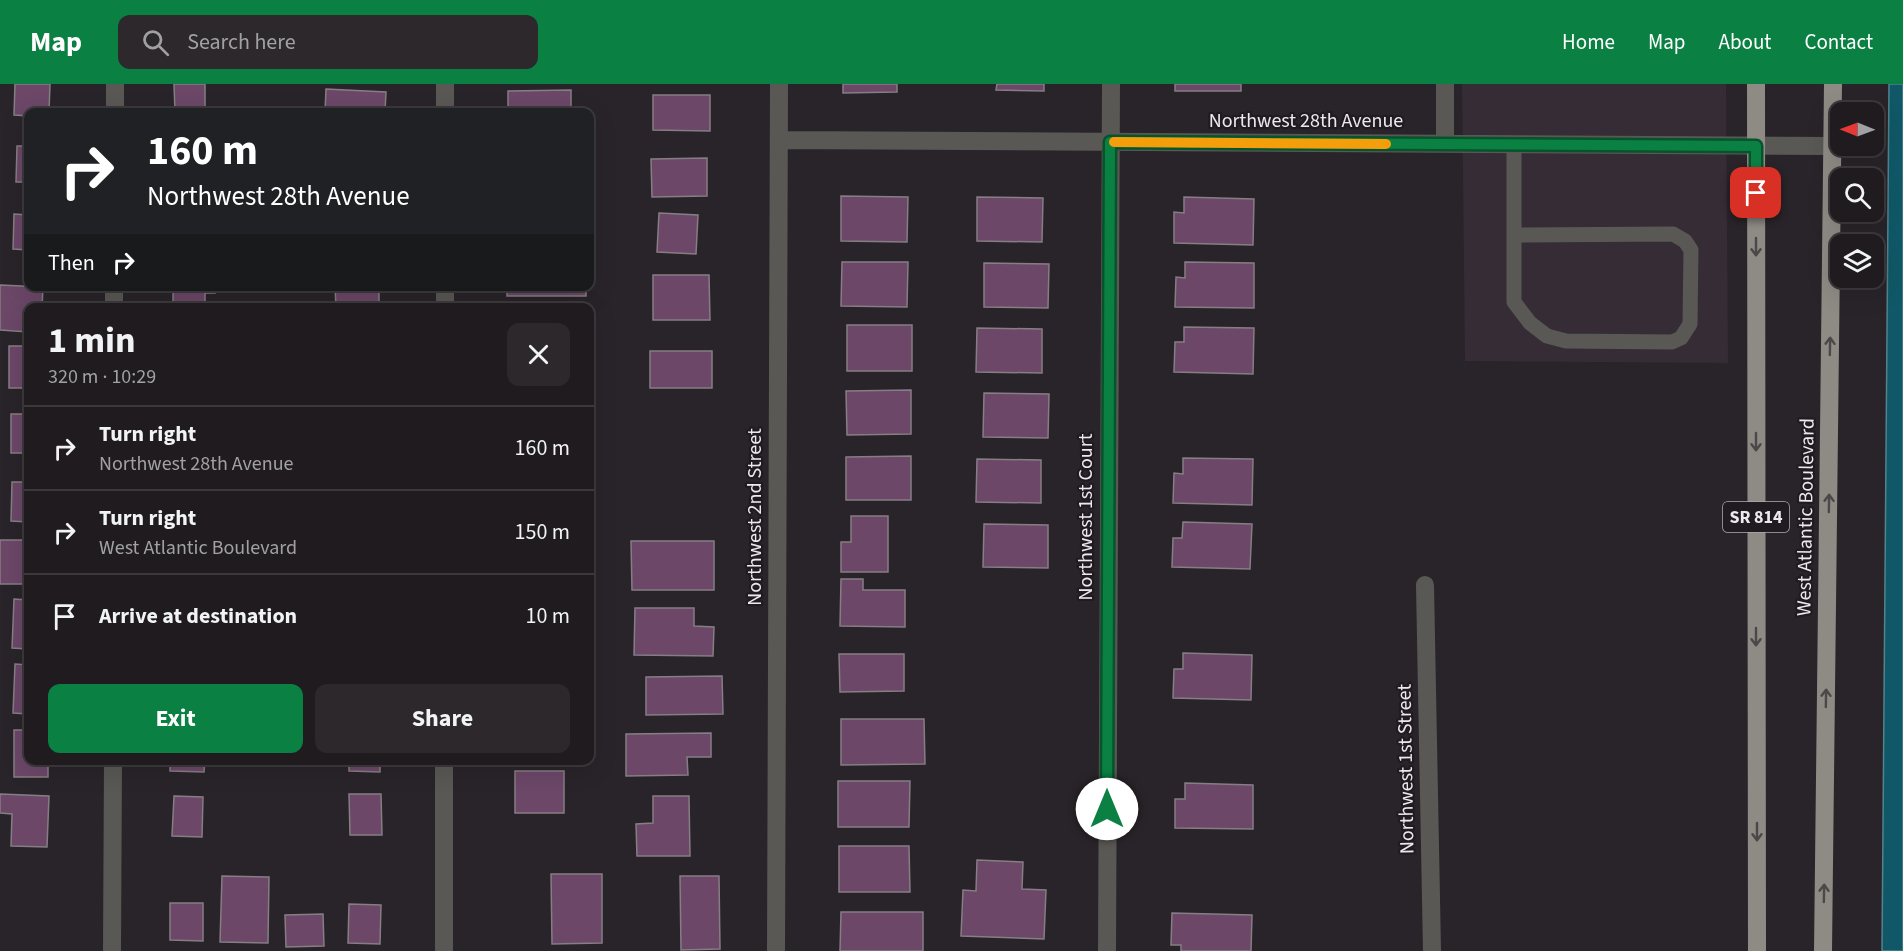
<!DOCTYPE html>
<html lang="en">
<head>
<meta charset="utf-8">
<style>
	:root { --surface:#1f1b1f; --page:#2c282c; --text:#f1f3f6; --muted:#a1a1a4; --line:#3c393d; --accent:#0b8043 }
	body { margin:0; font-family:"Source Sans 3",sans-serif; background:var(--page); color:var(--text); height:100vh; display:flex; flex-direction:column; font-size:22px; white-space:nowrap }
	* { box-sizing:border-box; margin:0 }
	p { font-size:20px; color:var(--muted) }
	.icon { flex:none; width:33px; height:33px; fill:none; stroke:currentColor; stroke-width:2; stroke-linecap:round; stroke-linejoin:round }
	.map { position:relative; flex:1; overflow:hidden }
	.side { position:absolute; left:24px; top:219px; width:570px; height:462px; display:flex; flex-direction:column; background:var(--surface); border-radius:12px; box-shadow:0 6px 24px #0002,0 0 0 2px var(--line) }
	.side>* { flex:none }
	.hud { position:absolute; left:24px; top:24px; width:570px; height:183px; border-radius:12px; box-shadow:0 6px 24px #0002,0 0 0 2px var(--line); background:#202124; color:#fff; overflow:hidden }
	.needle { width:39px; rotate:271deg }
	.fabs { position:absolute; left:1830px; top:18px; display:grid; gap:12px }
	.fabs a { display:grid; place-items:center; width:54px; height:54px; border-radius:12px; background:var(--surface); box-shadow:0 6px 24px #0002,0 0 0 2px var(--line); font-size:30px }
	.pin { position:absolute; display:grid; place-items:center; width:51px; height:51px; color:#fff; margin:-26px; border-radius:12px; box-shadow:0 3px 9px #0006 }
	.me { position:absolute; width:66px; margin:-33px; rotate:0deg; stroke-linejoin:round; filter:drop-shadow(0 0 4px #0008) }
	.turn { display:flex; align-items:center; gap:21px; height:126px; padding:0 24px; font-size:27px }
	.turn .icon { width:78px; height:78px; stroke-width:2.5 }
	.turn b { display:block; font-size:42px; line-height:51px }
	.then { display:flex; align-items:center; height:57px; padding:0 24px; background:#0003; gap:12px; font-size:22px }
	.round { display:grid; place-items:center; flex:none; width:63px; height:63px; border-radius:12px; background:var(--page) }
	.summary { display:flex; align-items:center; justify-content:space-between; height:102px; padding:0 24px }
	h1 { font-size:36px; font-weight:700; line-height:45px }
	.cta { display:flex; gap:12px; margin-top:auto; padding:12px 24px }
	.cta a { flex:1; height:69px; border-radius:12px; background:var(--accent); color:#fff; font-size:24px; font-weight:700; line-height:69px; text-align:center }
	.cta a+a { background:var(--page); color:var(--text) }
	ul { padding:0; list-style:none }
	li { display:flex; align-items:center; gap:18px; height:84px; padding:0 24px; border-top:2px solid var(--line) }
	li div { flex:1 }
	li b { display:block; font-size:22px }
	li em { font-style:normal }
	header { display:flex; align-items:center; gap:36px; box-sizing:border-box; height:84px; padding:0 30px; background:var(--accent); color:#fff }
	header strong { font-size:28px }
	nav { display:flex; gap:33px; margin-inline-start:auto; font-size:21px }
	.search { width:420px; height:54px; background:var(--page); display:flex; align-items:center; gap:15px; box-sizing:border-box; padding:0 21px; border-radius:12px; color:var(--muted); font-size:22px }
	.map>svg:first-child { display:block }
	.built { fill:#352c35 }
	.water { fill:#105867; stroke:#52838f; stroke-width:1.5 }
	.building { fill:#6c4768; stroke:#857e84; stroke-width:1.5 }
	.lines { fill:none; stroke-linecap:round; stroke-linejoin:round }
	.lane { stroke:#5a5855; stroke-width:15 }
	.street { stroke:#5a5855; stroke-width:18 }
	.primary { stroke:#8e8a84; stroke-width:18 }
	.oneway { stroke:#4c4748 }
	.route-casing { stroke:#07532c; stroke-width:15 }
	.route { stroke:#0b8043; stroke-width:10 }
	.slow { stroke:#f59e0b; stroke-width:10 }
	.labels { text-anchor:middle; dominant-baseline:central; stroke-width:4.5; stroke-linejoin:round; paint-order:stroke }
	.shield { fill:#201b20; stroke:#afaaaf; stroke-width:1.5 }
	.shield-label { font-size:18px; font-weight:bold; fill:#ece8ec }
	.street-label { font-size:20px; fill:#ece8ec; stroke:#201b20 }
</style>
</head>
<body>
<header>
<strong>Map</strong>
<div class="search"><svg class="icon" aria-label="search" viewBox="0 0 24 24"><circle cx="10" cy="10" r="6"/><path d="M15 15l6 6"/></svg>Search here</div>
<nav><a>Home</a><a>Map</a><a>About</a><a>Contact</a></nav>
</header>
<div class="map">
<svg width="1903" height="867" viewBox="0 0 1903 867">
	<rect width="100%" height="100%" fill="#292429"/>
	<path class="built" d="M1462 0H1726L1728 279 1465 277Z"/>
	<path class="water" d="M1889 0H1903V867H1882Z"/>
	<path class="building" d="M15 0H50L49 28H28V32L14 31Z
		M174 0H205V28H175Z
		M843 0H897V8L843 9Z
		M997 0H1044V7L996 6Z
		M1175 0H1241V7H1175Z
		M326 5 386 8 385 28H325Z
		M571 6V28H508V7Z
		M653 11H710V47L653 46Z
		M17 62H28V98H16Z
		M707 74V112L652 113 651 75Z
		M841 112 908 113 907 158 841 157Z
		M977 113 1043 114 1042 158 977 157Z
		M1184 113 1254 115 1253 161 1174 159V128L1184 129Z
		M659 129 698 131 696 170 657 168Z
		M14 130 28 131V166L13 165Z
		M842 178H908L907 223 841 222Z
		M1185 178 1254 179V224L1175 223 1176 193 1185 194Z
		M984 179 1049 180 1048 224 984 223Z
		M653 191H709L710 236H653Z
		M0 201 43 203 42 224H28V248L0 246Z
		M173 202H215V209H205V224H173Z
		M335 202H379V224H336Z
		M507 202H586V212H507Z
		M847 241H912V287H847Z
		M1184 243 1254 244 1253 290 1174 288 1175 258H1184Z
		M977 244 1042 245V289L976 288Z
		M9 262H28V304H9Z
		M650 267H712V304H650Z
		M911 306V350L847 351 846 307Z
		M984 309 1049 310 1048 354 983 353Z
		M11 330H28V369H11Z
		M911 372V416H846V373Z
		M1183 374 1253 375 1252 421 1173 419 1174 389 1183 390Z
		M977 375 1041 376V419L976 418Z
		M12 398H28V438L11 437Z
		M851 432H888V488H841V458H851Z
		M1183 438 1252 440 1250 485 1172 483 1173 454H1182Z
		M984 440 1048 441V484L983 483Z
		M0 456H28V500H0Z
		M631 457H714V506H632Z
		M841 495H863V506H905V543L840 542Z
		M14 515 28 516V565L12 564Z
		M590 519H592L593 563H590Z
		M635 524H694V542L714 543 713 572 634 571Z
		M1183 569 1252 571 1251 616 1173 614 1174 585H1183Z
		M839 570H904V607L840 608Z
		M15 580 28 581V630L13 629Z
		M722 592 723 630 646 631V593Z
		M841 635H924L925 680 841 681Z
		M14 646H28V676H48V693H14Z
		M711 649V673H687L688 691 626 692V650Z
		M170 676H205L204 688 170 687Z
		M349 676H380V688L349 687Z
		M515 687H564V729H515Z
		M838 697H910L909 743H838Z
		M1185 699 1253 701V745L1175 744V715H1185Z
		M0 710 49 712 47 763 11 762 12 730 0 729Z
		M349 710H381L382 751H350Z
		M174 712 203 713 202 753 172 752Z
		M653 712H689L690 772H637L636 740 653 739Z
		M839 762H909L910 808H839Z
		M977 776 1023 778 1022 805 1046 806 1044 855 961 852 963 806 976 807Z
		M551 790H602V859L552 860Z
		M222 792 269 793 268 859 220 858Z
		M680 792H719L720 865 681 866Z
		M170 819H203V857L170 856Z
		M349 820 381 821 380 860 348 859Z
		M841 828H923V867H840Z
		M1172 829 1252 831 1251 867H1181V861H1171Z
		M323 830 324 862 286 863 285 831Z"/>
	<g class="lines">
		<path class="lane" d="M1514 60V218L1530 239 1547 252 1566 257 1672 258 1681 254 1690 240 1691 166 1685 157 1673 150 1514 151"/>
		<path class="street" d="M115 28V0
			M445 28V0
			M779 56 1833 62
			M1445 60V0
			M114 224V202
			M445 224V202
			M1425 501 1432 867
			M112 867 113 676
			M444 867V676
			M776 867 779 0
			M1107 867 1111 0"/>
		<path class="primary" d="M1756 0 1757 867
			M1823 867 1833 0"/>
	</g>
	<defs><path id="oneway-shaft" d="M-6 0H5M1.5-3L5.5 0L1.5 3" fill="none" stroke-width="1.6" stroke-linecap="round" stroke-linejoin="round" transform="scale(1.5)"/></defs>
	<g class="oneway">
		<use href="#oneway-shaft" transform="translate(1756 163) rotate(90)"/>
		<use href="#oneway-shaft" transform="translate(1830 262) rotate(-89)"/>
		<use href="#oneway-shaft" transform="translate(1756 358) rotate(90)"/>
		<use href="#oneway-shaft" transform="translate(1829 419) rotate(-89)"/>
		<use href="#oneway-shaft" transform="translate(1756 553) rotate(90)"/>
		<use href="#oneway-shaft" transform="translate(1826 614) rotate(-89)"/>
		<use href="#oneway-shaft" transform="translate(1757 748) rotate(90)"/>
		<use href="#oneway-shaft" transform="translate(1824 809) rotate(-89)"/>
	</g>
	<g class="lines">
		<g class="route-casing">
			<path id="route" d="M1107 725 1110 58 1756 62V109"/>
		</g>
		<use href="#route" class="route"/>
		<path class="slow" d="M1114 58 1386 60"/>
	</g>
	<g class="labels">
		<rect class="shield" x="1723" y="418" width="66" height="30" rx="4.5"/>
		<g class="shield-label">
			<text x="1756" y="433">SR 814</text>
		</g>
		<g class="street-label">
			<text x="1306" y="37">Northwest 28th Avenue</text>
			<text transform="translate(755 433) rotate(-90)">Northwest 2nd Street</text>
			<text transform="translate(1086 433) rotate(-90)">Northwest 1st Court</text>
			<text transform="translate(1806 433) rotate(-89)">West Atlantic Boulevard</text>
			<text transform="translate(1406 685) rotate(-91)">Northwest 1st Street</text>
		</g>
	</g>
</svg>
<div class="fabs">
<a><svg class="needle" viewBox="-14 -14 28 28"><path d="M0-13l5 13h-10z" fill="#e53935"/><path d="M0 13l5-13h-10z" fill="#a1a1a4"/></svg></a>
<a><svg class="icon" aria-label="search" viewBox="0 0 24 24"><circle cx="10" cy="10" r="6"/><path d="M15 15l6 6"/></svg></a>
<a><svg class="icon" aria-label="layers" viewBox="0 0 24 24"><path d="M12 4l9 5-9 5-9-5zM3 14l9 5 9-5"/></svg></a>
</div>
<div class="pin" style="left:1756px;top:109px;background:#d93025"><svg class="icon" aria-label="arrive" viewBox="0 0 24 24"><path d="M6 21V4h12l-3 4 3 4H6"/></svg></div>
<svg class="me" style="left:1107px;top:725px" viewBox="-20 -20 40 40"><circle r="19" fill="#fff"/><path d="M0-13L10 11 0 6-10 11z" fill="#0b8043"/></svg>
<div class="hud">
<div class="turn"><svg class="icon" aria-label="right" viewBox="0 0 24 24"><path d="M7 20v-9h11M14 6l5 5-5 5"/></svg><div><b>160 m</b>Northwest 28th Avenue</div></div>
<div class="then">Then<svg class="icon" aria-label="right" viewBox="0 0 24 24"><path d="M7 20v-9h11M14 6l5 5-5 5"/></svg></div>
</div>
<section class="side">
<div class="summary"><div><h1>1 min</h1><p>320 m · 10:29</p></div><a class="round"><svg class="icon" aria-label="close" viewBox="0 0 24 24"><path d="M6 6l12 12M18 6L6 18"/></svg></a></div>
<ul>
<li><svg class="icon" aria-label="right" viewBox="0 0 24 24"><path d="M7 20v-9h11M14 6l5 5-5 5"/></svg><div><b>Turn right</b><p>Northwest 28th Avenue</p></div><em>160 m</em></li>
<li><svg class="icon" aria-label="right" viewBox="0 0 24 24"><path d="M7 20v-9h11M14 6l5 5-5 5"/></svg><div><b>Turn right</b><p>West Atlantic Boulevard</p></div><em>150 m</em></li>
<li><svg class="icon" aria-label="arrive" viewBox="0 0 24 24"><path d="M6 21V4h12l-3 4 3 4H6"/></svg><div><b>Arrive at destination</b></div><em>10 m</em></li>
</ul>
<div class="cta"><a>Exit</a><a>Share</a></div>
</section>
</div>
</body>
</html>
